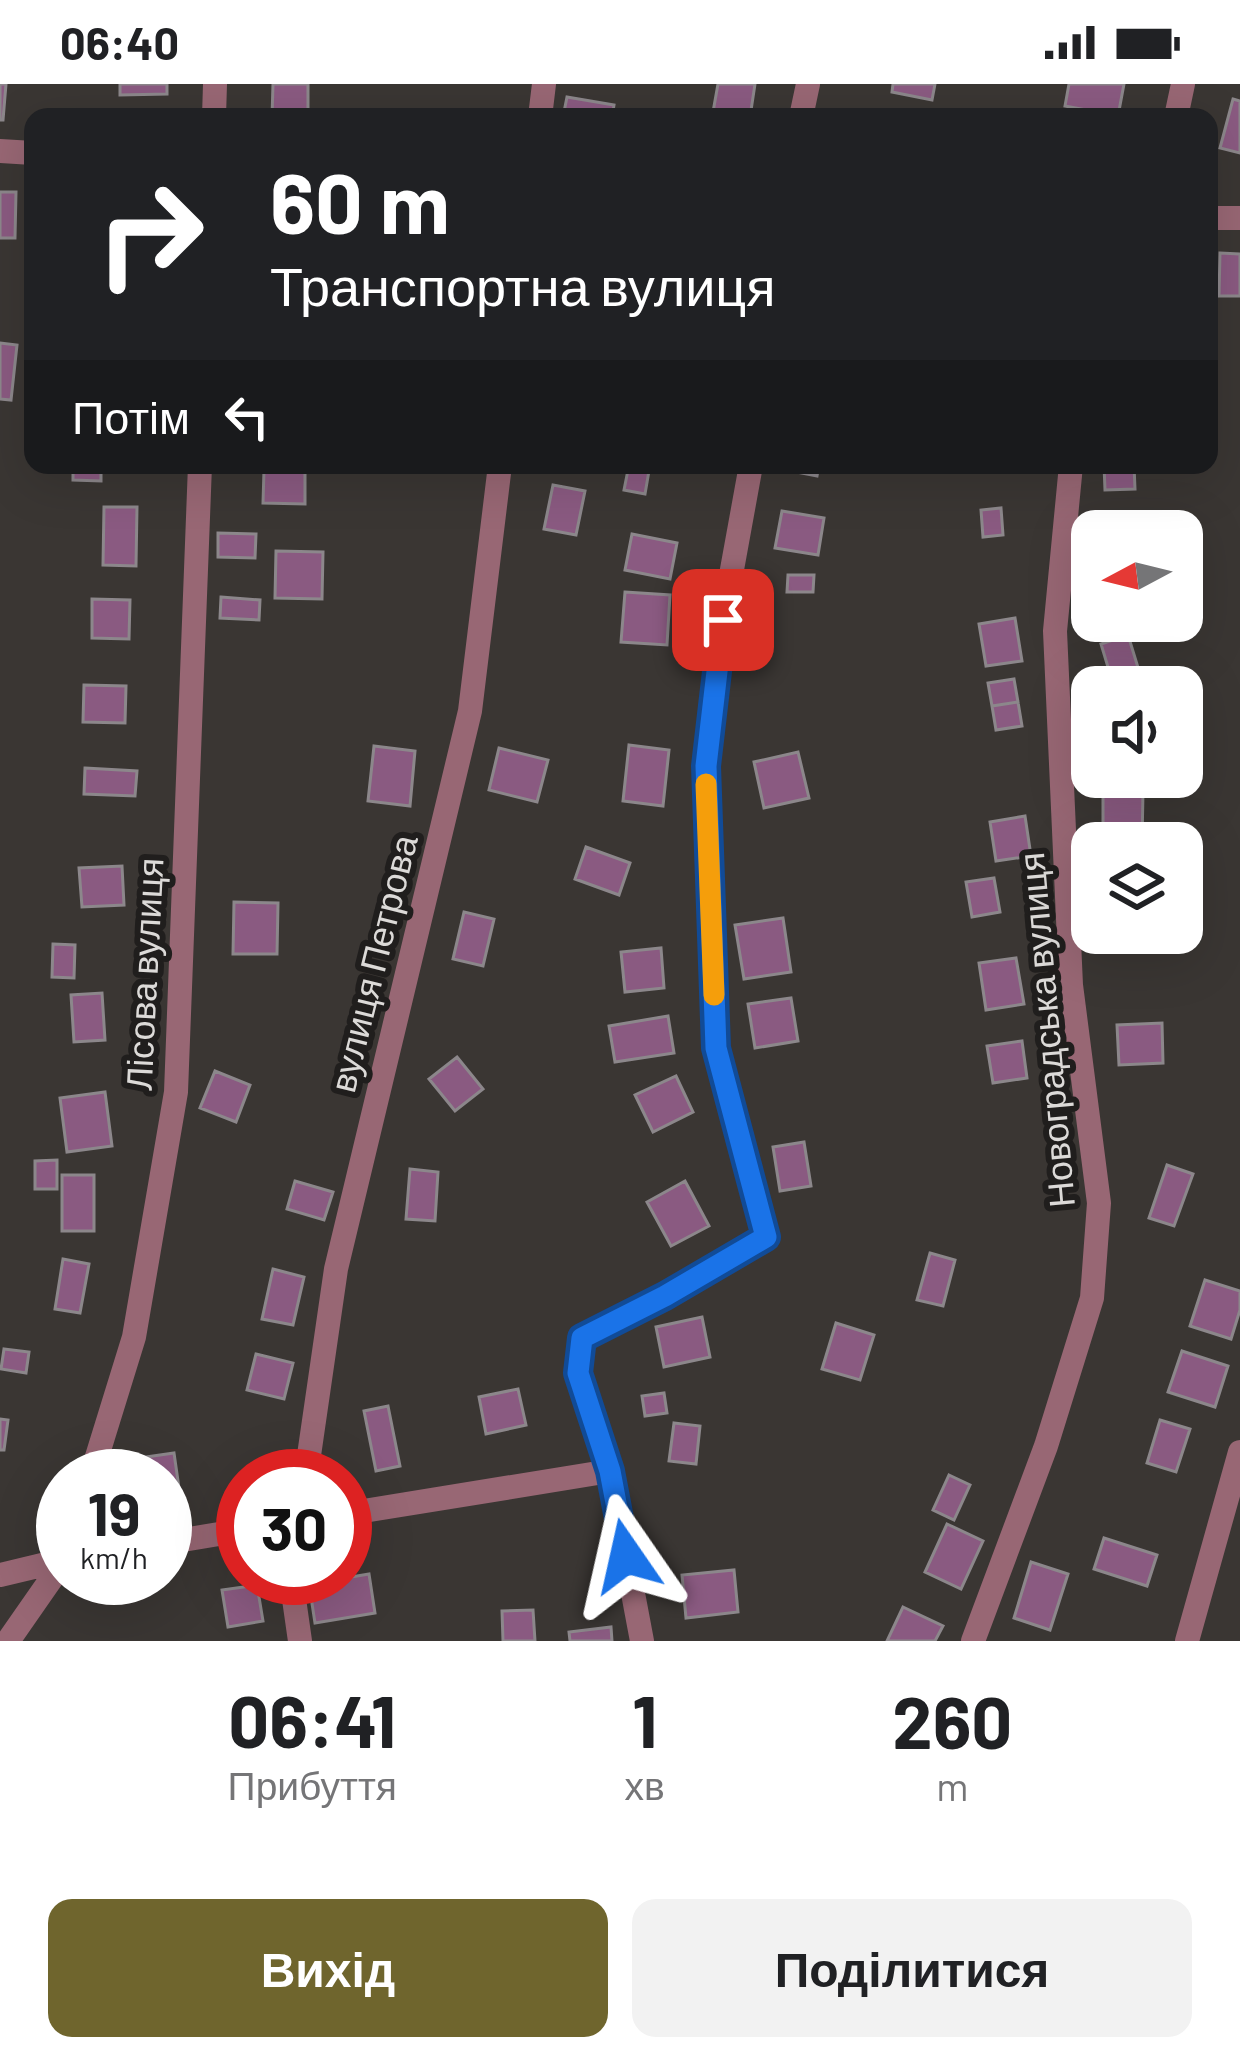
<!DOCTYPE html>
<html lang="uk">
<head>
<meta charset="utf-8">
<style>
	:root { --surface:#fff; --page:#f2f2f2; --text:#202124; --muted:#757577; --accent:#6f652d }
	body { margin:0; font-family:Barlow,sans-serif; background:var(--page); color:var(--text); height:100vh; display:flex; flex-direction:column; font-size:45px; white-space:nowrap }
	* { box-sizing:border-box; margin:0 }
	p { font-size:39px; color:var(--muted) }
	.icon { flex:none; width:66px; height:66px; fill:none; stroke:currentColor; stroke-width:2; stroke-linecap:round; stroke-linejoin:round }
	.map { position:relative; height:1557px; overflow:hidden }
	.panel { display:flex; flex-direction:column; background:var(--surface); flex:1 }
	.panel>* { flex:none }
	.banner { position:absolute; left:24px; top:24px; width:1194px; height:366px; border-radius:24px; box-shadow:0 12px 48px #0002; background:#202124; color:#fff; overflow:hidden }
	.needle { width:78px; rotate:263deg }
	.fabs { position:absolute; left:1071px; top:426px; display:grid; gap:24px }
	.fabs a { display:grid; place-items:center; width:132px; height:132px; border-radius:24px; background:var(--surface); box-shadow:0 12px 48px #0002; font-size:60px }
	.speed { position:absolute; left:36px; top:1365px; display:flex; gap:24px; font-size:60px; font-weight:700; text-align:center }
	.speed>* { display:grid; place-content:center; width:156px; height:156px; border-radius:50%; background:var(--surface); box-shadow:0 12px 48px #0002; line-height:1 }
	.speed small { font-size:30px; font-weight:400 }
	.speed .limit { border:18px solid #d22; background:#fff; color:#111 }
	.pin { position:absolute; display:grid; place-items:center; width:102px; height:102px; color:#fff; margin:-51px; border-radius:24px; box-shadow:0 6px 18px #0006 }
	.me { position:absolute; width:132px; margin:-66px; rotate:349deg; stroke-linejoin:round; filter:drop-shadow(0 0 9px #0008) }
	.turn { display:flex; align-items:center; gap:42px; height:252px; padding:0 48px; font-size:54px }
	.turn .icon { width:156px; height:156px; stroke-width:2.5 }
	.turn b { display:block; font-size:84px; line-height:102px }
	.then { display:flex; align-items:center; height:114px; padding:0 48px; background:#0003; gap:24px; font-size:45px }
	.eta { display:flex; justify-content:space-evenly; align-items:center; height:204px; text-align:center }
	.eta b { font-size:72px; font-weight:700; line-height:84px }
	.action { display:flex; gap:24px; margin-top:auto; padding:24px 48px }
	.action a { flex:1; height:138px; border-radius:24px; background:var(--accent); color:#fff; font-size:48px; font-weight:700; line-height:138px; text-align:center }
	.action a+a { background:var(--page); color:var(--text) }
	.status { display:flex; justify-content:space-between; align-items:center; height:84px; padding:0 60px; background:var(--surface); direction:ltr }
	.status svg { height:33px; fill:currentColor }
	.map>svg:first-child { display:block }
	.building { fill:#8a5a81; stroke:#8c878b; stroke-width:3 }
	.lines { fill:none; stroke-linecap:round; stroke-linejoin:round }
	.street { stroke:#986774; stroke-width:24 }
	.route-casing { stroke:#114b97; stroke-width:30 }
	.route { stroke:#1a73e8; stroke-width:21 }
	.slow { stroke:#f59e0b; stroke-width:21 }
	.labels { text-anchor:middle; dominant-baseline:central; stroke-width:12; stroke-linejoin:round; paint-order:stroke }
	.street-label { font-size:36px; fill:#dcdad8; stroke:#201e1d }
</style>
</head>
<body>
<div class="status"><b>06:40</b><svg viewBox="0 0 49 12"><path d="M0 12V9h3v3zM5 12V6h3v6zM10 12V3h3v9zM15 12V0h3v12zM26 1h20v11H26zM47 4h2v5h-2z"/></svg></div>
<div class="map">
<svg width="1240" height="1557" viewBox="0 0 1240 1557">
	<rect width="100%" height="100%" fill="#3a3633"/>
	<path class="building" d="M0 0H6L3 36H0Z
		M120 0H167V10L120 11Z
		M273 0H308V33H272Z
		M718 0H755L750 33 713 28Z
		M893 0H935L932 16 892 8Z
		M1069 0H1124L1118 32 1065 22Z
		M567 13 614 21 612 33H563Z
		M1233 15 1240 17V69L1220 64Z
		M0 108H16L15 154H0Z
		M1220 169 1240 170V212H1219Z
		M0 259 17 261 11 316 0 315Z
		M73 381H101V397L73 396Z
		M629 381H650L645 410 624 406Z
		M781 381H819L817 392 781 385Z
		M1104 381H1134L1135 405 1105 406Z
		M264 386 305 387V420L263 419Z
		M553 401 585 407 576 451 544 445Z
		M104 423H137L136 482 103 481Z
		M1001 424 1003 451 983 453 981 426Z
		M782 427 824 434 818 471 775 464Z
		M218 449 256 450 255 474 218 473Z
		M632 450 677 459 670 495 625 486Z
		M276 467 323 468 322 515 275 514Z
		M788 491H814L813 508H787Z
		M625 508 670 511 667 561 621 558Z
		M221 513 260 516 259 536 220 534Z
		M92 515 130 516 129 555 92 554Z
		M1015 534 1022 577 986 582 979 540Z
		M1128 551 1144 603H1114L1101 560Z
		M1014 595 1018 618 992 622 988 599Z
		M84 601 126 602 125 639 83 638Z
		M1018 618 1022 642 996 646 992 622Z
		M629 661 669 666 663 722 623 717Z
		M374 662 415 667 410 722 368 717Z
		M499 664 548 676 537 718 489 706Z
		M798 668 809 714 764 724 754 678Z
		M85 684 137 687 135 712 84 710Z
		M1103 708H1143L1142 759H1103Z
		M1025 732 1031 772 996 777 990 738Z
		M586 763 630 779 619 811 575 795Z
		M122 782 124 821 82 823 79 784Z
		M994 794 1000 828 972 833 966 798Z
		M234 818 278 819 277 870H233Z
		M464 828 494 835 483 882 453 875Z
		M783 834 791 888 744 895 735 841Z
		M1093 849H1135L1134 865 1092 863Z
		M53 860 75 861 74 894 52 893Z
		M661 864 664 904 625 908 621 868Z
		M1016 874 1024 920 986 926 979 879Z
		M102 909 105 956 74 958 71 911Z
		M791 914 798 957 755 964 748 920Z
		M668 932 674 969 615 978 609 942Z
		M1162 939 1163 979 1119 981 1117 941Z
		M1022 957 1027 994 993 999 987 962Z
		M457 973 483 1005 455 1027 429 995Z
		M215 987 250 1001 236 1038 200 1024Z
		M676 992 693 1028 653 1048 635 1011Z
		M105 1008 112 1062 67 1068 60 1014Z
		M804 1058 811 1102 780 1107 773 1063Z
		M57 1076V1105H35V1077Z
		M1167 1081 1193 1090 1174 1142 1149 1134Z
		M410 1085 438 1088 435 1137 406 1135Z
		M62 1091H94V1147H62Z
		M295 1097 333 1108 324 1136 287 1125Z
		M685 1097 709 1142 671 1162 647 1118Z
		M930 1169 955 1176 943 1222 917 1216Z
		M63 1175 89 1180 80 1229 55 1225Z
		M273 1185 304 1193 293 1241 262 1235Z
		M1205 1196 1240 1207V1226L1231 1255 1190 1242Z
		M702 1233 710 1273 664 1283 656 1243Z
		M836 1239 874 1251 860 1296 822 1285Z
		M4 1265 29 1268 26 1289 1 1285Z
		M1182 1267 1228 1282 1215 1323 1168 1308Z
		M256 1270 293 1279 284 1315 247 1306Z
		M518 1305 526 1341 486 1350 479 1313Z
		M664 1309 667 1329 645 1332 642 1312Z
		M388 1322 400 1382 376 1387 364 1327Z
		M0 1335 8 1336 4 1366H0Z
		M1160 1336 1190 1345 1176 1388 1147 1379Z
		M674 1339 700 1342 696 1380 669 1377Z
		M174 1369 181 1418 165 1420V1392H135L132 1375Z
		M949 1391 970 1401 954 1436 933 1426Z
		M947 1440 983 1457 961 1505 925 1488Z
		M1104 1454 1157 1471 1147 1502 1094 1485Z
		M1031 1478 1068 1490 1050 1546 1014 1534Z
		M734 1486 738 1528 686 1534 682 1491Z
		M369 1490 375 1529 315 1539 309 1500Z
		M257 1501 263 1537 228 1543 222 1506Z
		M903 1523 943 1542 935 1557H887Z
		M533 1526 535 1557H503L502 1527Z
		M611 1543 612 1557H570L569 1548Z"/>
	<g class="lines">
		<path class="street" d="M214 33 215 0
			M540 33 544 0
			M801 33 808 0
			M1176 33 1183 0
			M0 67 33 69
			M1209 134H1240
			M91 1392 134 1253 176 1008 200 381
			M306 1392 336 1185 470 627 500 381
			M345 1430 610 1387
			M165 1459 243 1446
			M0 1491 63 1476
			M291 1494 300 1557
			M8 1557 63 1478
			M642 1557 610 1387 578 1289 582 1254 665 1212 766 1152 716 965 705 682 723 535 751 381
			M973 1557 1046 1362 1092 1214 1099 1119 1071 901 1055 547 1071 381
			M1187 1557 1240 1368"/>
	</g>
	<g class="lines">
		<g class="route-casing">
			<path id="route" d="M626 1472 610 1387 578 1289 582 1254 665 1212 766 1153 716 964 706 682 723 536"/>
		</g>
		<use href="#route" class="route"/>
		<path class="slow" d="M706 700 714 911"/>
	</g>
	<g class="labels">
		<g class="street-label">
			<text transform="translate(372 879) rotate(-76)">вулиця Петрова</text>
			<text transform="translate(143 890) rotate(-87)">Лісова вулиця</text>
			<text transform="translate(1045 946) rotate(-95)">Новоградська вулиця</text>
		</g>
	</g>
</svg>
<div class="fabs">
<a><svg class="needle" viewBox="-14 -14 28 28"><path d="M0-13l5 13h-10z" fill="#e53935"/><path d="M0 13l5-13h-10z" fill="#757577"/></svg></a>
<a><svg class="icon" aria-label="sound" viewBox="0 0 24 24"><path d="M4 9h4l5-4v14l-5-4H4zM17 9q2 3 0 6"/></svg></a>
<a><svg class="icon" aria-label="layers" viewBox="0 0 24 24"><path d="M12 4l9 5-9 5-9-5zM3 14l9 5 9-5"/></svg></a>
</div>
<div class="speed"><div>19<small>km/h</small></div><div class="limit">30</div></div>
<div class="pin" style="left:723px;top:536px;background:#d93025"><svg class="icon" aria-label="arrive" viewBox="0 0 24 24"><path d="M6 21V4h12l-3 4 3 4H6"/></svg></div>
<svg class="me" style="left:626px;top:1472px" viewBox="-20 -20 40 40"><path d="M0-17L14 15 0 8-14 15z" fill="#1a73e8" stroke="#fff" stroke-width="4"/></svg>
<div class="banner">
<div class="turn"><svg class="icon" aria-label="right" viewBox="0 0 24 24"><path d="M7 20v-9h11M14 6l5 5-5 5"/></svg><div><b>60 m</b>Транспортна вулиця</div></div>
<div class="then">Потім<svg class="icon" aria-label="left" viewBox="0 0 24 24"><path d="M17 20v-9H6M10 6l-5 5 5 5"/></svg></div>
</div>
</div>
<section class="panel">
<div class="eta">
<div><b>06:41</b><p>Прибуття</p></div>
<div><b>1</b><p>хв</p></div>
<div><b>260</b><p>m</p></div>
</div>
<div class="action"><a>Вихід</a><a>Поділитися</a></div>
</section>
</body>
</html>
